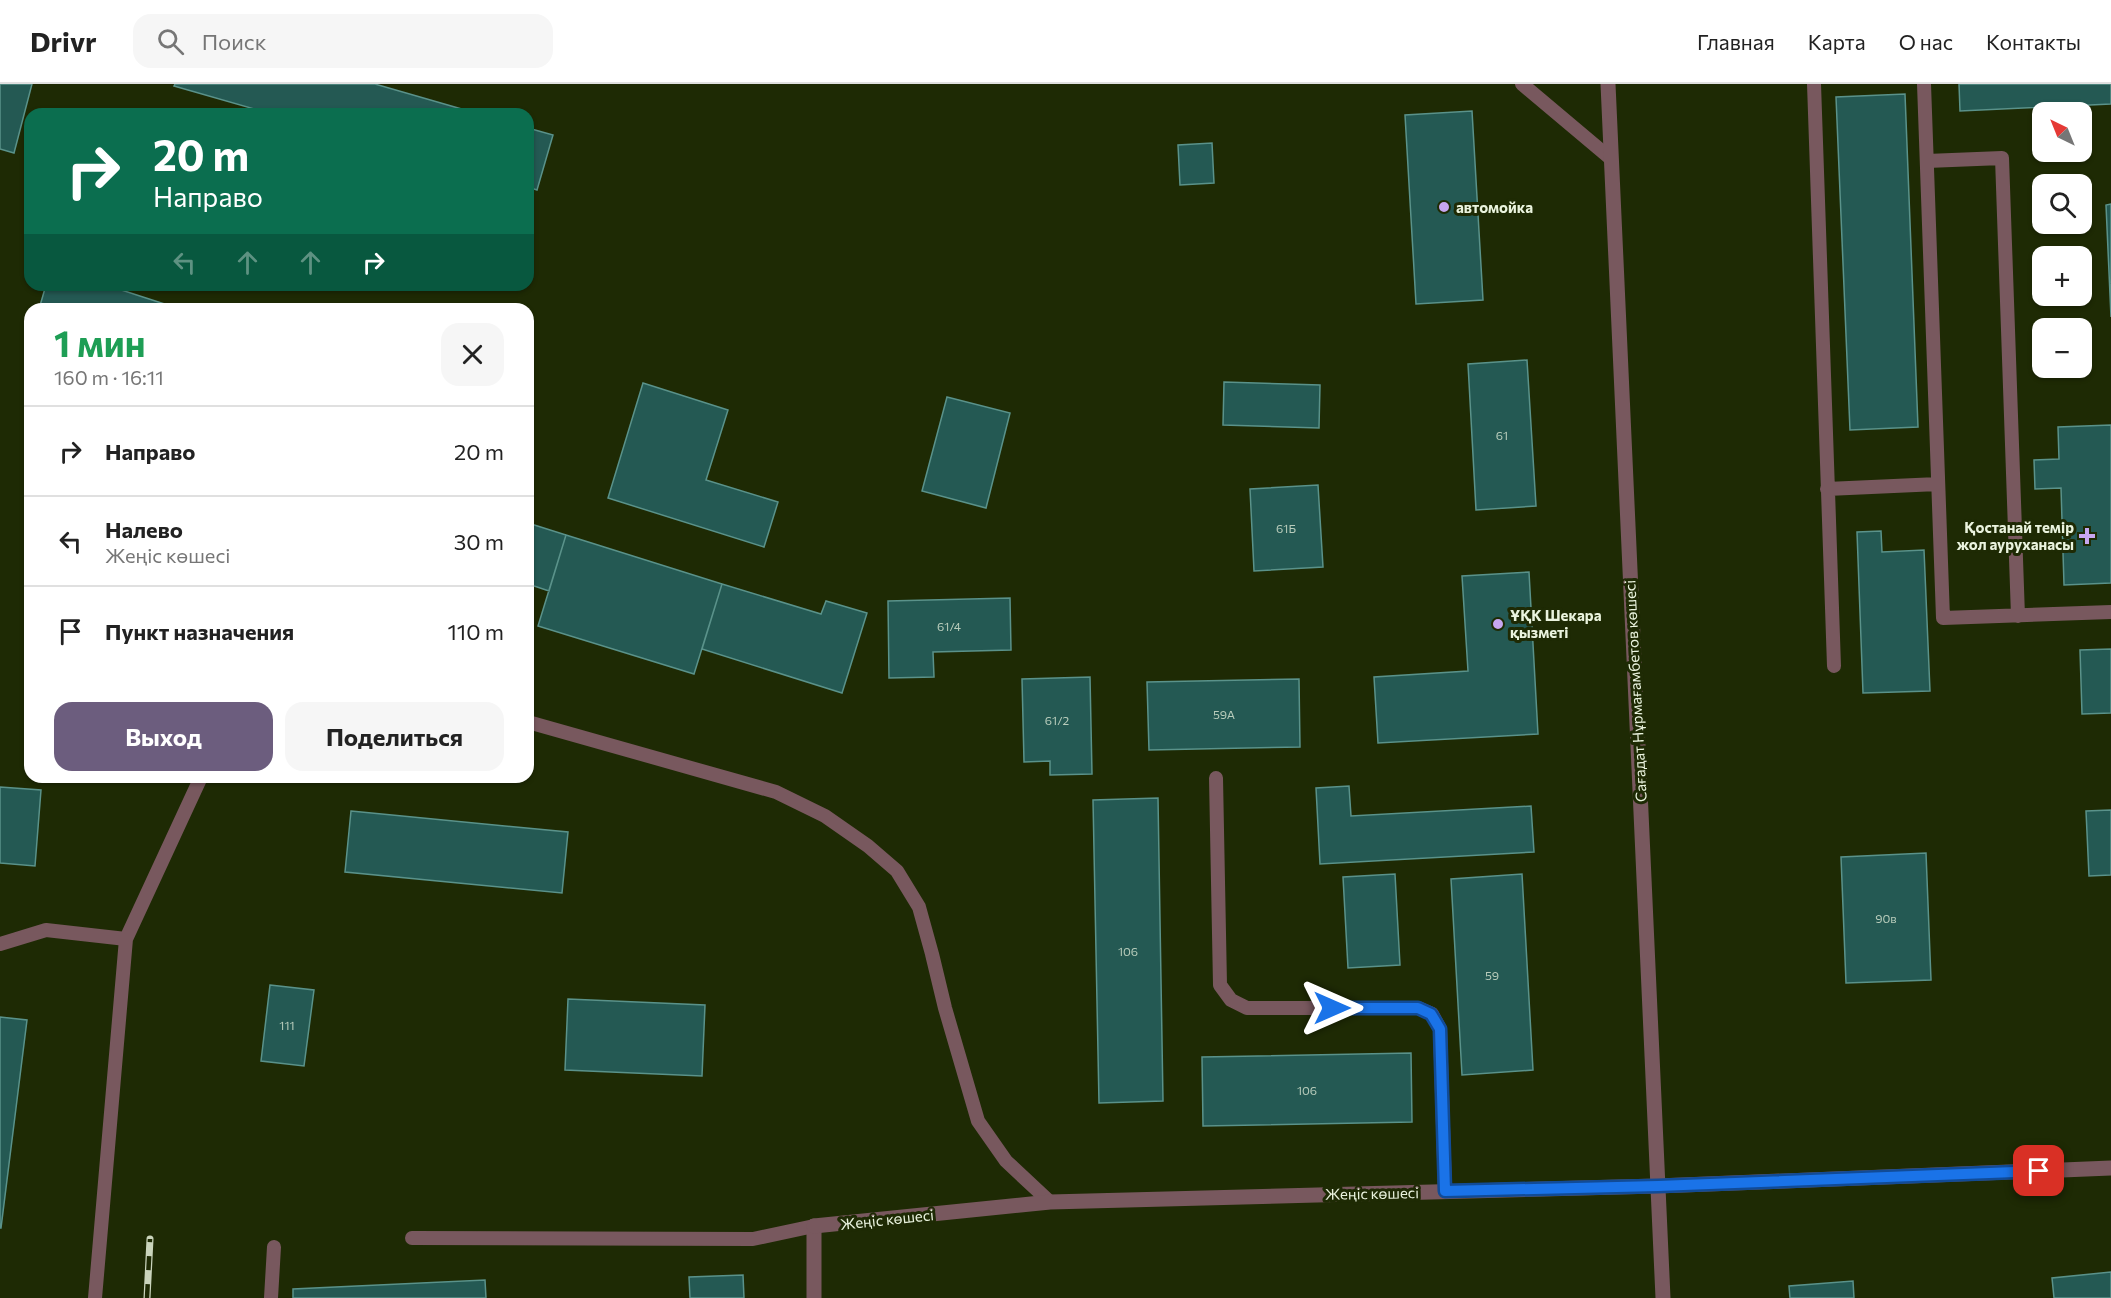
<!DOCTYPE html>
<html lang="ru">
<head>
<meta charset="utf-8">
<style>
	:root { --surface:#fff; --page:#f6f6f6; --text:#222; --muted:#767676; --line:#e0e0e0; --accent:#6c5d7e }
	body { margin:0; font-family:Commissioner,sans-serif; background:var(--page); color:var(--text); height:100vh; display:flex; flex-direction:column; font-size:22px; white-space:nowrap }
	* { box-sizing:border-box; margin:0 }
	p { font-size:20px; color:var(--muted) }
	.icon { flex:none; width:33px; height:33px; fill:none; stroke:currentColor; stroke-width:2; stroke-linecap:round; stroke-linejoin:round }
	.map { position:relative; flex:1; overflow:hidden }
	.panel { position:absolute; left:24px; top:219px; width:510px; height:480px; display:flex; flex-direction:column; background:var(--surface); border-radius:18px; box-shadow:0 2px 4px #0004 }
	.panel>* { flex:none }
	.guide { position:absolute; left:24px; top:24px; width:510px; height:183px; border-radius:18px; box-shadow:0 2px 4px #0004; background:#0b6e4f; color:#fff; overflow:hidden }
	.needle { width:39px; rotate:317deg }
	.tools { position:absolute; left:2032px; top:18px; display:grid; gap:12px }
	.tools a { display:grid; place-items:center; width:60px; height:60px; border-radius:12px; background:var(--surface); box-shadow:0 2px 4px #0004; font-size:30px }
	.pin { position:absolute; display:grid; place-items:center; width:51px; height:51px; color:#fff; margin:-26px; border-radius:12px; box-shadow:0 3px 9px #0006 }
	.me { position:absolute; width:66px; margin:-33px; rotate:90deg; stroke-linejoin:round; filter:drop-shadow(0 0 4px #0008) }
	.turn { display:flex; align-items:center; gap:21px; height:126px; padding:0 30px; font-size:27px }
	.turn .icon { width:78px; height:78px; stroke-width:2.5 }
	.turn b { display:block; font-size:42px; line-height:51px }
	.lanes { display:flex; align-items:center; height:57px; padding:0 30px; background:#0003; justify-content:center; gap:30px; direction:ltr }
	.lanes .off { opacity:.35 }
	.round { display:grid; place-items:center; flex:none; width:63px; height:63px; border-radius:18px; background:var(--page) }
	.overview { display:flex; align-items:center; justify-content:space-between; height:102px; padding:0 30px }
	h1 { font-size:36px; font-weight:700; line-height:45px; color:#1e9e55 }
	.primary-button { display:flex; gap:12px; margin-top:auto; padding:12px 30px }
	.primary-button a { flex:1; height:69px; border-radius:18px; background:var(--accent); color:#fff; font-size:24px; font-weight:700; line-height:69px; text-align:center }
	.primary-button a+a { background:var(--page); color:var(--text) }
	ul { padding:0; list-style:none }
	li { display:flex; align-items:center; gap:18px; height:90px; padding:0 30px; border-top:2px solid var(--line) }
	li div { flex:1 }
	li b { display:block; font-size:22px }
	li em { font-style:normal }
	header { display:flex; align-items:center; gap:36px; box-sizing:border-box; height:84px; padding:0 30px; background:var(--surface); border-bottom:2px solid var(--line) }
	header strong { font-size:28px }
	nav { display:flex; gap:33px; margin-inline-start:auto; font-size:21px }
	.search { width:420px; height:54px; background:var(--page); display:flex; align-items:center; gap:15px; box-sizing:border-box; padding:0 21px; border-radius:18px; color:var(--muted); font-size:22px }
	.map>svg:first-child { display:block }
	.building { fill:#245953; stroke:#5a928a; stroke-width:1.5 }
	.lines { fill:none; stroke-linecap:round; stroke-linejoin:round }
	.service { stroke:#78585e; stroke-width:14 }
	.minor { stroke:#78585e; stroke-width:15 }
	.tertiary { stroke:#78585e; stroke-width:15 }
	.rail-casing { stroke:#cad4bc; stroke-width:7 }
	.rail { stroke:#1e2a04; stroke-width:4.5; stroke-dasharray:14; stroke-linecap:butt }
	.route-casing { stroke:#114b97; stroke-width:15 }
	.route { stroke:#1a73e8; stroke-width:10 }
	.poi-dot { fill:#c7a6ef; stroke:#1e2a04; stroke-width:2 }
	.labels { text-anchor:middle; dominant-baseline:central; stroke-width:6; stroke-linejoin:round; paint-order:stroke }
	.number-label { font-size:12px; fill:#b8ccbb }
	.poi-label { font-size:15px; font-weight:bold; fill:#eaf3de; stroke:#1e2a04; text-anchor:start }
	.street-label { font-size:15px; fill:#eaf3de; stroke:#1e2a04 }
</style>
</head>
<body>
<header>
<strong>Drivr</strong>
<div class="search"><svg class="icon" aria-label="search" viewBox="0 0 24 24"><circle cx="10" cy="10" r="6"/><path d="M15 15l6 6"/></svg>Поиск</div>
<nav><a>Главная</a><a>Карта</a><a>О нас</a><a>Контакты</a></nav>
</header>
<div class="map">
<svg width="2111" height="1214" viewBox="0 0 2111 1214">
	<rect width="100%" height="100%" fill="#1e2a04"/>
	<path class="building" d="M0 0H32L14 69 0 65Z
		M175 0H375L479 30H272L174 2Z
		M1959 0H2111V20L1960 27Z
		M1905 10 1918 343 1850 346 1836 13Z
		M1472 27 1483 216 1416 220 1405 31Z
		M528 44 553 51 537 106 528 103Z
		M1212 59 1214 99 1180 101 1178 61Z
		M2111 120V233L2106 121Z
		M46 201H106L180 225H39Z
		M1527 276 1536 422 1476 426 1468 280Z
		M1224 298 1320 301 1319 344 1223 341Z
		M643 299 728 326 706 396 778 418 764 463 608 414Z
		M947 313 1010 329 986 424 922 407Z
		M2111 341V499L2064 501 2061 404 2035 405 2034 376 2059 375 2058 343Z
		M1318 401 1323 483 1254 487 1250 405Z
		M528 439 566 451 549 507 528 500Z
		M1881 447 1882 468 1924 466 1930 607 1863 609 1857 448Z
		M566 451 722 500 694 590 538 542Z
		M1529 488 1538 650 1378 659 1374 593 1468 587 1462 492Z
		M722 500 821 530 826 517 867 529 842 609 702 565Z
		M1010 514 1011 566 933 568 934 593 889 594 888 517Z
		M2111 565V629L2082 630 2080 566Z
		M1090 593 1092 690 1050 691V677L1024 678 1022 595Z
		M1299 595 1300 663 1149 666 1147 598Z
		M1349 702 1351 732 1531 722 1534 768 1320 780 1316 704Z
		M0 703 41 706 35 782 0 779Z
		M1158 714 1163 1017 1099 1019 1093 716Z
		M2111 726V791L2089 792 2086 727Z
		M351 727 568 748 562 809 345 788Z
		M1926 769 1931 896 1846 899 1841 773Z
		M1395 790 1400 881 1348 884 1343 793Z
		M1522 790 1533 986 1462 991 1451 795Z
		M270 901 314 906 304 982 261 977Z
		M568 915 705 921 702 992 565 986Z
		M0 933 27 936 1 1144H0Z
		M1411 969 1412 1038 1203 1042 1202 973Z
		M2111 1188V1214H2054L2052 1194Z
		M743 1191 744 1214H690L689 1193Z
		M485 1196 486 1214H293V1205Z
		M1853 1197 1854 1214H1790L1789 1202Z"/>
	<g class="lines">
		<path class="service" d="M1522 0 1610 74
			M1814 0 1834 582
			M1924 0 1943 534 2111 528
			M1927 77 2002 74 2018 532
			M1827 405 1938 400
			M528 638 776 708 825 732 868 762 897 787 919 823 932 870 945 924 978 1037 1006 1077 1050 1118
			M1216 694 1220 901 1231 916 1247 924H1418L1432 930 1440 945 1445 1107
			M0 860 46 846 126 855
			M412 1154 753 1155 814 1142
			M95 1214 126 855 201 693
			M271 1214 274 1163"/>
		<path class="minor" d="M814 1142V1214"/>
		<path class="tertiary" d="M1608 0 1663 1214
			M814 1142 1050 1118 1657 1102 2111 1084"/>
		<g class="rail-casing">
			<path id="rail" d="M147 1214 150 1155"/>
		</g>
		<use href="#rail" class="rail"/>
	</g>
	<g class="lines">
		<g class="route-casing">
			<path id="route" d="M1332 924H1418L1431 930 1440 945 1445 1107 1658 1102 2039 1087"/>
		</g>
		<use href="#route" class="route"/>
	</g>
	<g class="poi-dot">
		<circle cx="1444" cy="123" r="6"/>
		<path d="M2084 443h6v6h6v6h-6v6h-6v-6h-6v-6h6z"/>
		<circle cx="1498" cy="540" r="6"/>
	</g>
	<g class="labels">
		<g class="number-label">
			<text x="1502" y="351">61</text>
			<text x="1286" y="444">61Б</text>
			<text x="949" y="542">61/4</text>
			<text x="1224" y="630">59А</text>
			<text x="1057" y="636">61/2</text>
			<text x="1886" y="834">90в</text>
			<text x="1128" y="867">106</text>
			<text x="1492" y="891">59</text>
			<text x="287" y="941">111</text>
			<text x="1307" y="1006">106</text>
		</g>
		<g class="poi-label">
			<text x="1456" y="123">автомойка</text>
			<text x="2074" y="443" text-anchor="end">Қостанай темір<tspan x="2074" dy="17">жол ауруханасы</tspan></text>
			<text x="1510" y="531">ҰҚК Шекара<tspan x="1510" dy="17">қызметі</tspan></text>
		</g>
		<g class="street-label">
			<text transform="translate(1635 607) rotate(-93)">Сағадат Нұрмағамбетов көшесі</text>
			<text transform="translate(1372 1109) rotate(-1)">Жеңіс көшесі</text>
			<text transform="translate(887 1135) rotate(-6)">Жеңіс көшесі</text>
		</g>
	</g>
</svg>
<div class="tools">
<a><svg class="needle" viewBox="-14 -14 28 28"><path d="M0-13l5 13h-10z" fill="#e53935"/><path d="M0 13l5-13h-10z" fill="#767676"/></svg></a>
<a><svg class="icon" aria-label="search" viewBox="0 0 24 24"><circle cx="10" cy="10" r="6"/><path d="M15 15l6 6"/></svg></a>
<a>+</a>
<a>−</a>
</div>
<div class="pin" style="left:2039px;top:1087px;background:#d93025"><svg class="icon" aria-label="arrive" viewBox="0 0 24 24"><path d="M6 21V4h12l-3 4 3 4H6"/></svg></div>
<svg class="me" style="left:1332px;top:924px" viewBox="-20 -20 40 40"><path d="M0-17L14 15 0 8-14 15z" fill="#1a73e8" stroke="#fff" stroke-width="4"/></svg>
<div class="guide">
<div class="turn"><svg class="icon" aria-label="right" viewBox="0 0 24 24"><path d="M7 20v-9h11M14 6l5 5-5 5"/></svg><div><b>20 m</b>Направо</div></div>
<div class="lanes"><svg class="icon off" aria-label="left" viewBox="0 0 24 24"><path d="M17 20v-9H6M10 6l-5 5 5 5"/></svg><svg class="icon off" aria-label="ahead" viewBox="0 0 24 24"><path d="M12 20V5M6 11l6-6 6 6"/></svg><svg class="icon off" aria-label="ahead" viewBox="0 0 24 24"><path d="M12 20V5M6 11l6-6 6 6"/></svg><svg class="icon" aria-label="right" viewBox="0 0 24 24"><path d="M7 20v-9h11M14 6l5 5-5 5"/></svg></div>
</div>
<section class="panel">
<div class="overview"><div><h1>1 мин</h1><p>160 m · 16:11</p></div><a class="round"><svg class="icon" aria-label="close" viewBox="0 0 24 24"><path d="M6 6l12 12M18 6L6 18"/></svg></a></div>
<ul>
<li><svg class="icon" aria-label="right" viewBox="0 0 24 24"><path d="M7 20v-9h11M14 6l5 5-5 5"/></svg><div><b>Направо</b></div><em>20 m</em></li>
<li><svg class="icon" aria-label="left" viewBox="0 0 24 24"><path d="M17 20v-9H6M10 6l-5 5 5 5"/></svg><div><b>Налево</b><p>Жеңіс көшесі</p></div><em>30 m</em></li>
<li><svg class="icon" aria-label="arrive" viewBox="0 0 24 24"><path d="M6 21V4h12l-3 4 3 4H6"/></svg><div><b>Пункт назначения</b></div><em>110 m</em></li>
</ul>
<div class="primary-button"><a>Выход</a><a>Поделиться</a></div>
</section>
</div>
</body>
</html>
